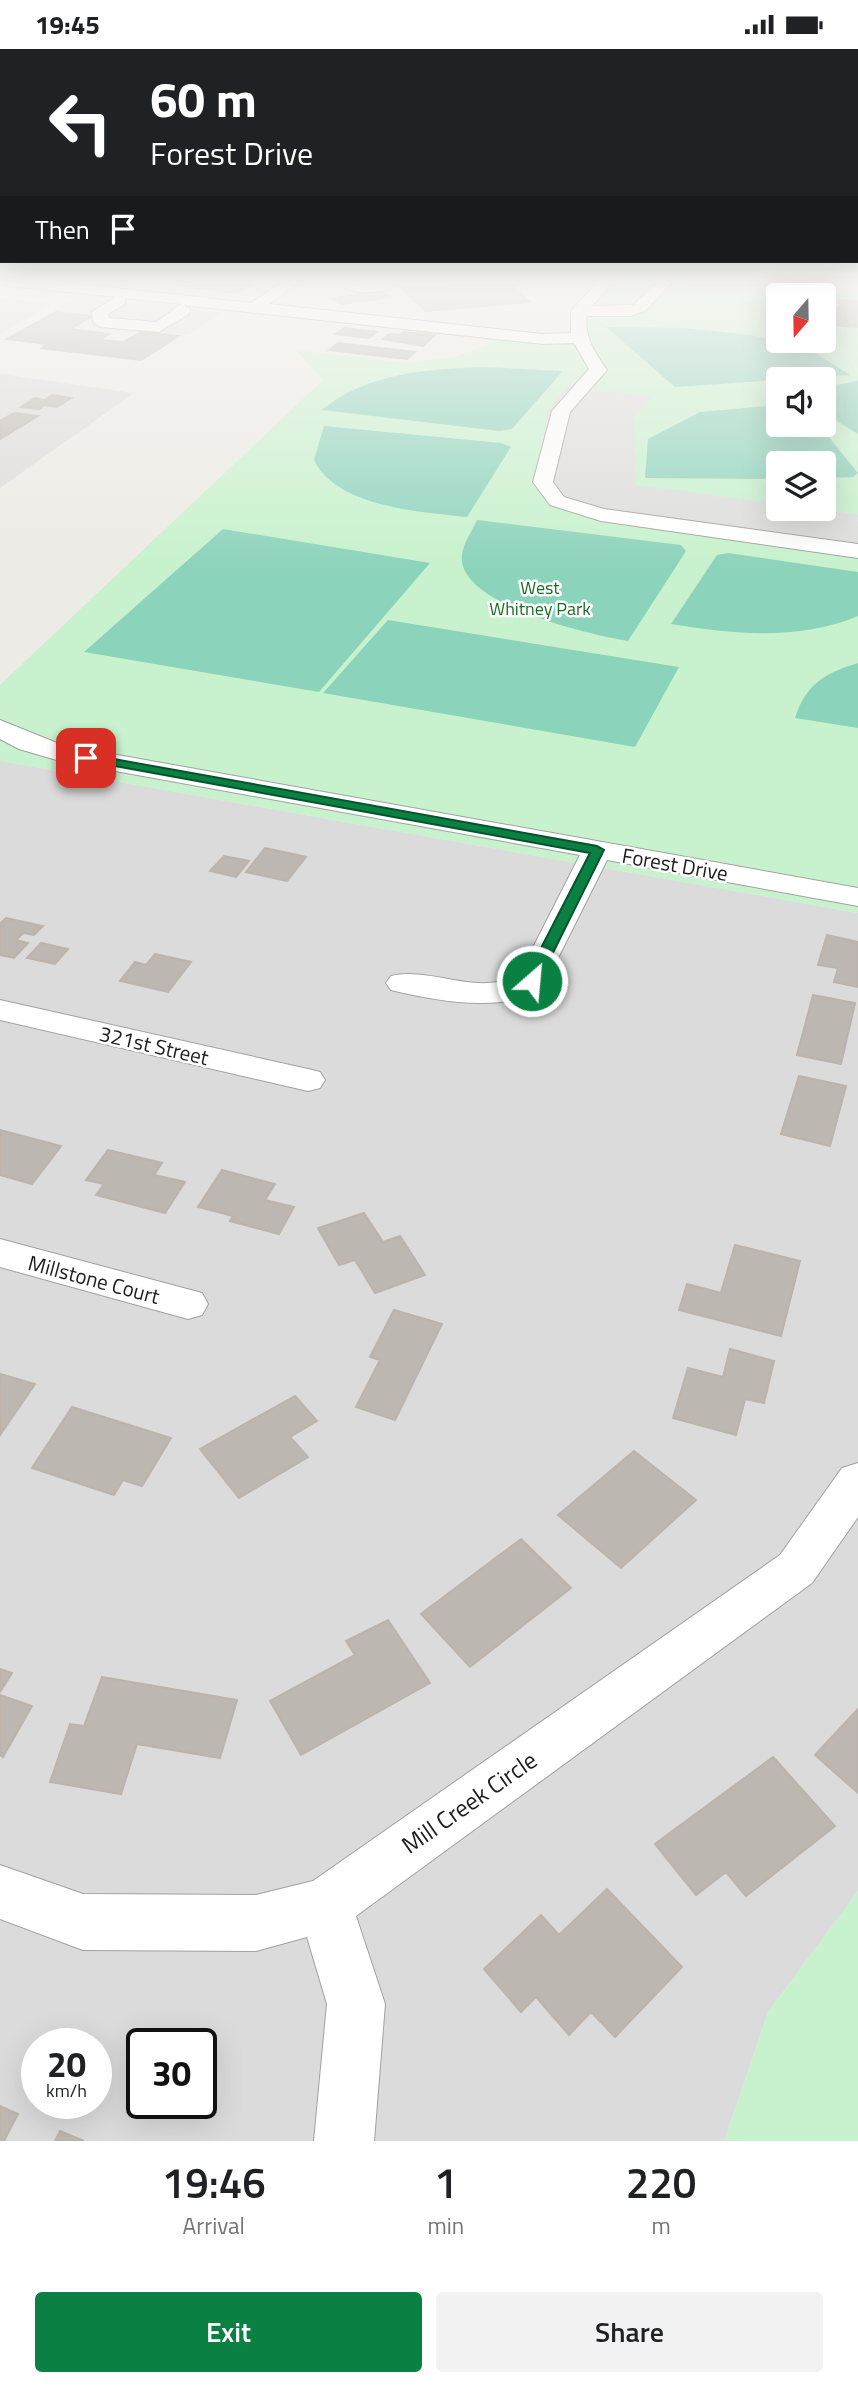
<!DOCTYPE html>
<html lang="en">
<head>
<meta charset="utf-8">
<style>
	:root { --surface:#fff; --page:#f2f2f2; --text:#202124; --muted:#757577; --accent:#0b8043 }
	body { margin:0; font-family:"Titillium Web",sans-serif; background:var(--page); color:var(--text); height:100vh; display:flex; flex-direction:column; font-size:26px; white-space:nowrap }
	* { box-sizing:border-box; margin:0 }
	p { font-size:23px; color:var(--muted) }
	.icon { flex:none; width:38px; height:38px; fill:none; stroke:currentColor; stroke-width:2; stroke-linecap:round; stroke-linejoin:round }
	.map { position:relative; height:2092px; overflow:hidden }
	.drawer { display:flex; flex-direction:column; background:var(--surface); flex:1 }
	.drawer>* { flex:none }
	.top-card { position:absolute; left:0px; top:0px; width:859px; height:214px; box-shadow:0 7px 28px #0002; background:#202124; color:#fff; overflow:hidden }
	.needle { width:46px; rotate:200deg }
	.tools { position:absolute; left:766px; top:234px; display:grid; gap:14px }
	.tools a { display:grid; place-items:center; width:70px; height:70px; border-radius:7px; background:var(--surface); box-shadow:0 7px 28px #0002; font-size:35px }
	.speed { position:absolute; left:21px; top:1979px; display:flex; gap:14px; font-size:35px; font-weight:700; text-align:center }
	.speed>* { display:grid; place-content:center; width:91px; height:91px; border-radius:50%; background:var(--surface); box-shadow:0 7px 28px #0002; line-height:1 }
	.speed small { font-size:18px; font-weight:400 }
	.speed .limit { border:4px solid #111; border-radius:10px; background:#fff; color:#111 }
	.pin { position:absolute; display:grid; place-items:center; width:60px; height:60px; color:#fff; margin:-30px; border-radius:14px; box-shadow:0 4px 10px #0006 }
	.me { position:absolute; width:77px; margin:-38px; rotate:27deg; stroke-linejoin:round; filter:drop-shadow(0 0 5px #0008) }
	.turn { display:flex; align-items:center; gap:24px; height:147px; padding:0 35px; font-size:32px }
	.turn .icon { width:91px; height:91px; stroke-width:2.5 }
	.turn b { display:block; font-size:49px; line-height:60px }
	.then { display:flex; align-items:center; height:66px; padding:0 35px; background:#0003; gap:14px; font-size:26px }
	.eta { display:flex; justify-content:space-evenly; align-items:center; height:119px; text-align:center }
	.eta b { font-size:42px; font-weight:600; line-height:49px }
	.button { display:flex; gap:14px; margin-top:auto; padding:14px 35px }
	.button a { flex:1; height:80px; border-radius:7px; background:var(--accent); color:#fff; font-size:28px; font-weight:600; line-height:80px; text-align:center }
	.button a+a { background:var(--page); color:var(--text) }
	.status { display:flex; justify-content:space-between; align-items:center; height:49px; padding:0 35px; background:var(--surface); direction:ltr }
	.status svg { height:19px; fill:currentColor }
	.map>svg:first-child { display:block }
	.residential { fill:#dbdbdb; fill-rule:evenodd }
	.park { fill:#c7f2cd; fill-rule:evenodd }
	.pitch { fill:#8cd3bc }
	.parking { fill:#ddd }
	.building { fill:#bdb7b2; stroke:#bdb3a9; stroke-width:2 }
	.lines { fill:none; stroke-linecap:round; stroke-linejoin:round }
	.minor-casing { stroke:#a1a1a1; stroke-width:2 }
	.minor { fill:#fff; fill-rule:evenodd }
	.route { fill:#0b8043; stroke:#07532c; stroke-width:2 }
	.labels { text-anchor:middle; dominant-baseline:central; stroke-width:5; stroke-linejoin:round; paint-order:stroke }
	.far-park-label { font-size:18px; fill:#186f25; stroke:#fff }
	.street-label { font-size:21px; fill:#1d1d1d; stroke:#fff }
	.near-street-label { font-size:24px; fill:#1d1d1d; stroke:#fff }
</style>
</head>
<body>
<div class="status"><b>19:45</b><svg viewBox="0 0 49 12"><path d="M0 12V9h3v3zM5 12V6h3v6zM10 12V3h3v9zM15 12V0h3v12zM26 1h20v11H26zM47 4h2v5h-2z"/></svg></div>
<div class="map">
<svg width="858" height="2092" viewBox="0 0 858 2092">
	<rect width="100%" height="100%" fill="#edebe5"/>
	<path class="residential" d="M0 325 134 344 0 439Z
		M0 712 858 864V1842L768 1963 724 2092H0ZM37 1995H96V2054H37ZM142 1995H201V2054H142Z"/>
	<path class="park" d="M622 226H858V864L0 712V636L323 331 296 301 407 314 458 307 507 288 549 293 585 282C587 256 605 243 622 226ZM779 247H824V292H779ZM779 331H824V376H779ZM779 415H824V460H779Z
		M858 1842V2092H724L768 1963Z"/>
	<path class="pitch" d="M606 278 684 279 751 286 807 299 850 326 675 338Z
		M483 318 563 322 512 380 499 382 322 361C366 324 428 320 483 318Z
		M858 332V385L824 364V338Z
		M779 356V376H819L858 424 853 428 824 429V415H779V430L645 429 648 390 700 363Z
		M324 377 501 394 511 398 467 468C421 463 336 458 314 411Z
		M477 471 681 496 686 502 628 592C593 586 456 556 462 506 463 495 472 482 477 471Z
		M223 480 430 514 319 643 84 603Z
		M728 504 858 523V567C799 592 732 585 671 575L717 506Z
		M388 571 679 618 635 698 323 644Z
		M858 614V679L795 669C806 635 825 624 858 614Z"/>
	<path class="parking" d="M710 226H858V245L685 239 693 230H709Z
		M79 247 175 256 222 264 188 286 147 281 129 283 106 281 90 276 96 265 56 261Z
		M0 249 52 255 0 285Z
		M568 337 651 348 634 369 636 436 779 455V460H817L858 466V507L598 470 559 457 538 431 547 362Z"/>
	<path class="building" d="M192 226H254L264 227 237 244 198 239 200 238 186 237 191 234 181 232Z
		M499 226 530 253 425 262 402 239 451 238 443 231Z
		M376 241 391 248 342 255 331 250Z
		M836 251 858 252V278L824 276V261L843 258Z
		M56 263 92 267 70 280 109 285 100 291 123 293 141 283 179 287 141 311 42 299 48 295 7 290Z
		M345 279 377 283 369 289 336 285Z
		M404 283 435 286 423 297 383 290 390 285 400 286Z
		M338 294 415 303 407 310 329 301Z
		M52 346 71 349 57 358 45 356 39 360 21 358 35 349 45 351Z
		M14 364 38 367 0 390V372Z
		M265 799 306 808 287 832 246 823Z
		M224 807 249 812 236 828 210 822Z
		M6 869 43 877 34 886 23 884 16 891 28 894 14 909 0 906V875Z
		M827 886 858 893V938L834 933 838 919 818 916Z
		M41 894 68 900 55 915 27 909Z
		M155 905 191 913 168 943 120 932 135 913 146 916Z
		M813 946 855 954 841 1015 797 1006Z
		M799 1027 846 1037 830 1097 781 1085Z
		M0 1081 61 1097 32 1135 0 1126Z
		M108 1101 162 1114 154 1126 185 1133 165 1164 96 1146 104 1135 86 1131Z
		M222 1121 275 1135 265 1151 294 1158 279 1185 230 1172 233 1167 198 1158Z
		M364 1164 383 1193 400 1187 425 1226 375 1244 355 1211 339 1216 318 1179Z
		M735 1196 800 1212 781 1287 679 1261 687 1235 721 1244Z
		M394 1261 442 1275 395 1371 356 1358 380 1311 370 1308Z
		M730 1300 774 1312 764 1354 745 1350 736 1386 673 1369 688 1319 723 1328Z
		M0 1325 35 1335 0 1386Z
		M295 1347 317 1372 290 1388 308 1408 239 1449 200 1400Z
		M72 1358 171 1389 142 1437 123 1431 114 1446 32 1419Z
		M634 1402 696 1451 621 1519 558 1466Z
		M521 1490 571 1539 470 1618 421 1565Z
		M388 1571 430 1634 301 1706 270 1652 355 1606 346 1592Z
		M0 1620 12 1624 0 1643Z
		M102 1628 237 1651 220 1709 137 1695 121 1745 50 1733 70 1675 84 1677Z
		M0 1646 32 1657 3 1708 0 1706Z
		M858 1660V1744L815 1706Z
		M773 1708 835 1777 746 1847 726 1823 696 1846 655 1795Z
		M607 1840 682 1918 615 1988 591 1963 569 1986 536 1948 521 1963 484 1920 541 1866 559 1886Z
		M0 2057 18 2065 4 2092H0Z
		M60 2082 84 2092H55Z"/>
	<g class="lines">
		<g class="minor-casing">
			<path id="minor" d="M0 226 251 254 293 226H310L269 255 543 285 571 284V262L604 226H619L592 257 633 256 658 232H668L671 235 668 238 645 262 630 267H587C583 287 596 305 607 321L570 363 553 433 564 448 604 460 858 495V509L601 472 550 456 533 433 552 362 589 320 574 294 543 295 183 256 190 260 189 265 159 283 101 278 93 273 92 263 116 248 0 236ZM125 249 181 255 156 273 109 269 108 265 125 255Z
				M387 226H403C400 230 396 236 391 239 381 244 352 245 344 238 357 228 375 237 387 226Z
				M0 671 62 696 858 839V857L607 811 543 939C530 944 515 951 501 953 466 957 424 949 391 941L386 934 391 927C425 919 462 939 498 933 505 932 512 928 519 926L580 806 60 712 19 700 0 690Z
				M0 951 308 1020 320 1023 325 1031 320 1039 308 1042 0 971Z
				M0 1190 202 1244 208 1255 202 1266 188 1270 0 1218Z
				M858 1414V1468L812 1534 356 1867 385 1955 374 2092H314L327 1955 307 1888 256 1902 83 1901 0 1870V1816L83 1845 256 1846 313 1832 780 1506 842 1419Z"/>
		</g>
		<use href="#minor" class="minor"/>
	</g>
	<linearGradient id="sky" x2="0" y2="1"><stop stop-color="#8fbce1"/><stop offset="0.44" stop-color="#f7f6f3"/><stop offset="1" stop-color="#f7f6f3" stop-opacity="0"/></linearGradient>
	<rect width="858" height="519" fill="url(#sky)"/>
	<path class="route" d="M86 705 597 797 604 801 539 932 532 936 524 932 590 804 82 711 80 709Z"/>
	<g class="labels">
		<g class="far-park-label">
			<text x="540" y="538">West<tspan x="540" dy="21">Whitney Park</tspan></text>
		</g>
		<g class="street-label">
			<text transform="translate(675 815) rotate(10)">Forest Drive</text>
			<text transform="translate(154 996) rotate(13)">321st Street</text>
			<text transform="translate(94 1230) rotate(15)">Millstone Court</text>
		</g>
		<g class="near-street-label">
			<text transform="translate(469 1753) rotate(-35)">Mill Creek Circle</text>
		</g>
	</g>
</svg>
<div class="tools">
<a><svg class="needle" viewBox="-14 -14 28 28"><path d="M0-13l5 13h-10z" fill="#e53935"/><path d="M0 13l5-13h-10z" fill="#757577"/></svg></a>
<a><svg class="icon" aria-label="sound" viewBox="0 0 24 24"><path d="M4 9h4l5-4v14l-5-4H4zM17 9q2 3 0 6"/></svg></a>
<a><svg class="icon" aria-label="layers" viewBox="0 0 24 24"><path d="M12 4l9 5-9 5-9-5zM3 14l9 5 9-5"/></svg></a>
</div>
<div class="speed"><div>20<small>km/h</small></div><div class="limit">30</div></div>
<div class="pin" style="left:86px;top:709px;background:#d93025"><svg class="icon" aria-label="arrive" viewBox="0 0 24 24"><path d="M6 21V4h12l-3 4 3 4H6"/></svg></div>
<svg class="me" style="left:532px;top:932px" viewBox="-20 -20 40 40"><circle r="17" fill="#0b8043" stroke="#fff" stroke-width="3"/><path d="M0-11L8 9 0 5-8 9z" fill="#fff"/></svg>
<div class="top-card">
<div class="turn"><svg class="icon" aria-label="left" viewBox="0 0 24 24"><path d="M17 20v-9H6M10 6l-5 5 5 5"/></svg><div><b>60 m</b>Forest Drive</div></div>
<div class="then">Then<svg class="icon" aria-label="arrive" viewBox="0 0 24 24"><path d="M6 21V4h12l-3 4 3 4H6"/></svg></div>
</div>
</div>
<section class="drawer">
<div class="eta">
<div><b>19:46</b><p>Arrival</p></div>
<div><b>1</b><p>min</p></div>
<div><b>220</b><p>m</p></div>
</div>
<div class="button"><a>Exit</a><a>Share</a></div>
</section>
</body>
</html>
